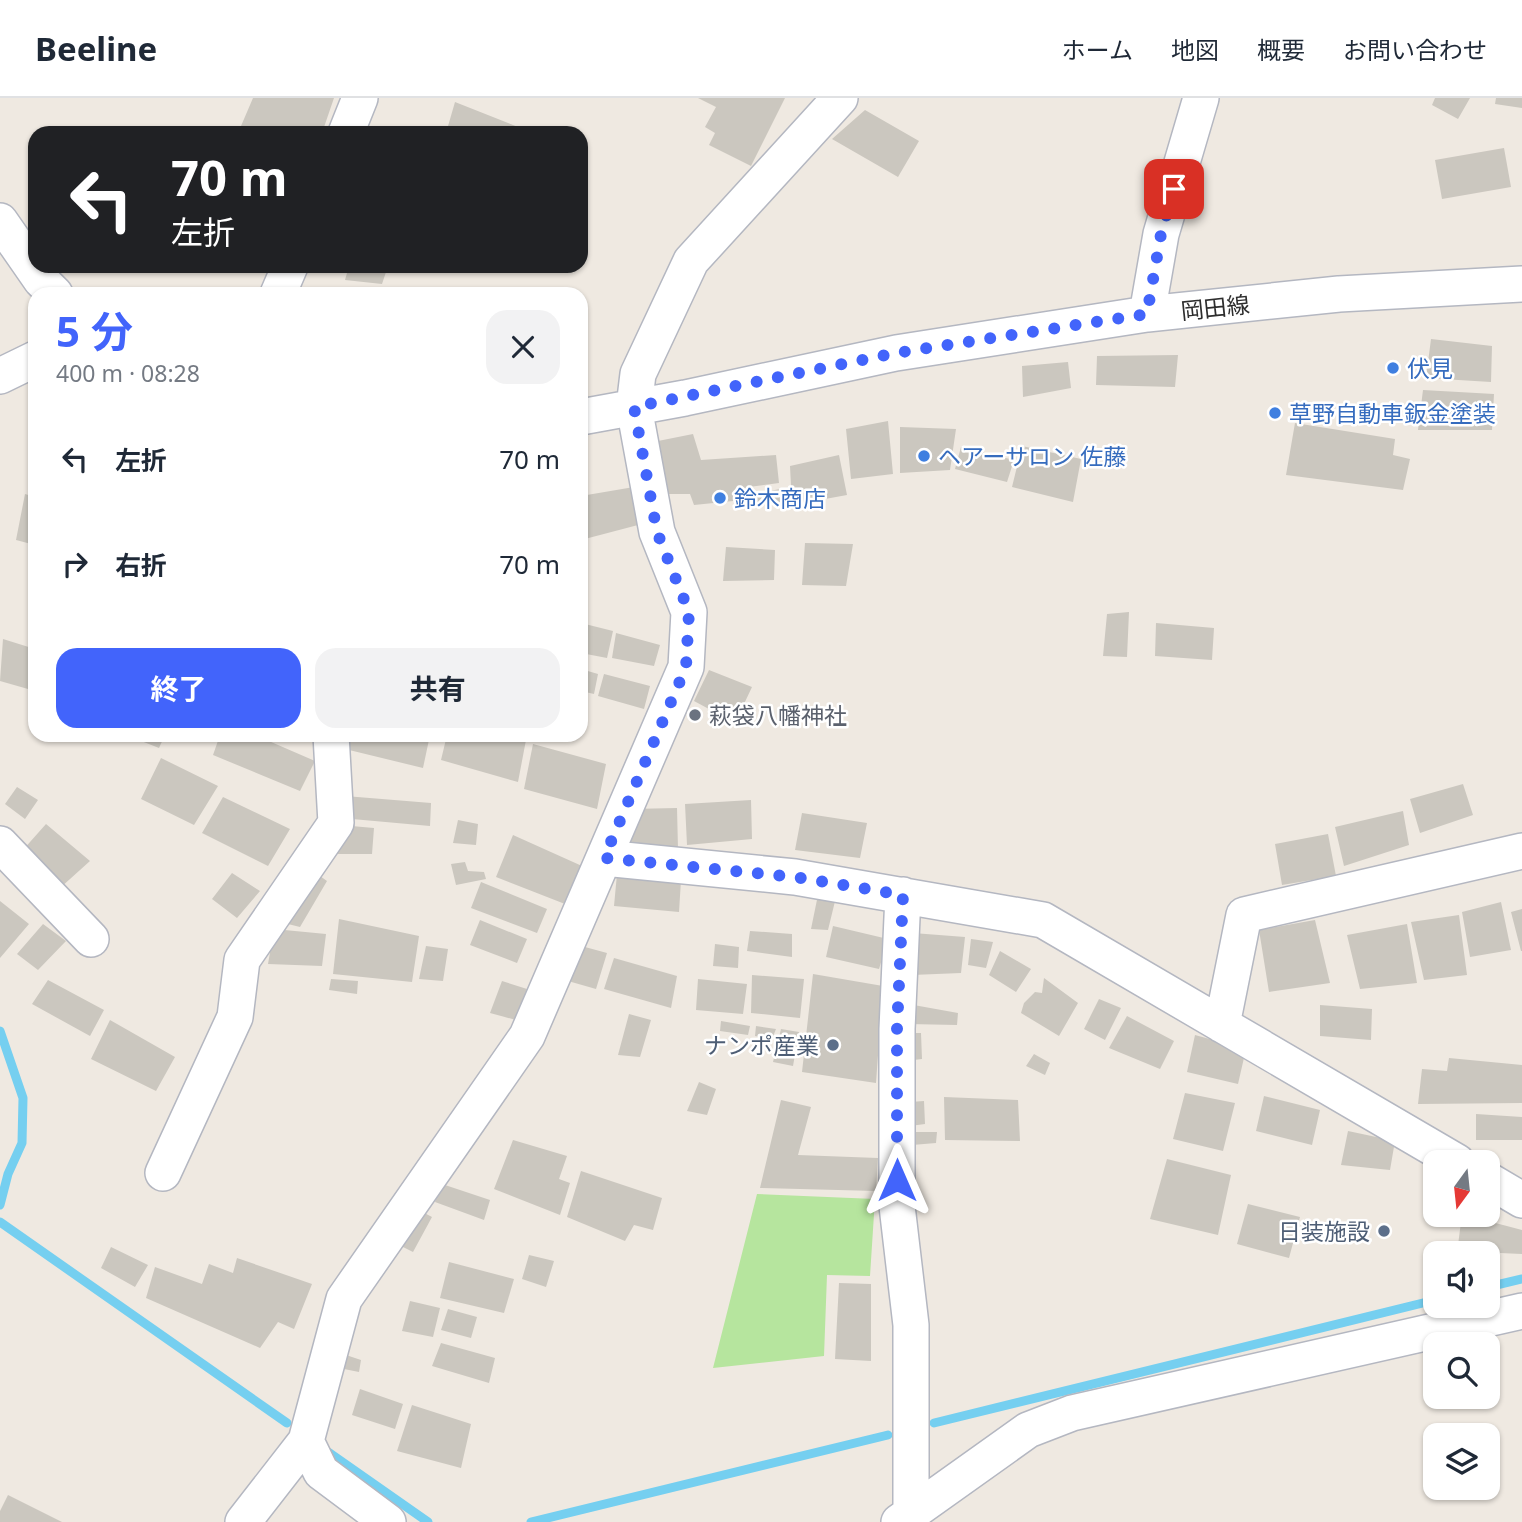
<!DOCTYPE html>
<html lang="ja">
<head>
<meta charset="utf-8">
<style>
	:root { --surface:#fff; --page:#f2f2f3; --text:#1f2937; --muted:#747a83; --line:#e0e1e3; --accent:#4264fb }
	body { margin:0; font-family:"Noto Sans","Noto Sans JP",sans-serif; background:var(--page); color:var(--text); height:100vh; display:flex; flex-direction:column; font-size:26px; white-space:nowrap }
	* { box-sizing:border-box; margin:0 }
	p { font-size:23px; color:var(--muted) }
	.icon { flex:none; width:38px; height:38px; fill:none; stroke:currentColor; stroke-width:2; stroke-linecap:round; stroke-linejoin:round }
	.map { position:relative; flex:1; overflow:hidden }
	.panel { position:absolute; left:28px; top:189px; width:560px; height:455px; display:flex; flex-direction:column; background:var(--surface); border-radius:21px; box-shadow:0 2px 5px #0004 }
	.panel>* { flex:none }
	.guide { position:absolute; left:28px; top:28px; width:560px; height:147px; border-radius:21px; box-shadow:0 2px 5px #0004; background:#202124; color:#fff; overflow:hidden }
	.needle { width:46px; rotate:195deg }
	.buttons { position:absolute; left:1423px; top:1052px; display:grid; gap:14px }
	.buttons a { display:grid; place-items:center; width:77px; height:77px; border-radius:14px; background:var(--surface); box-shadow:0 2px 5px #0004; font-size:35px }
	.pin { position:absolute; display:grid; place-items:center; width:60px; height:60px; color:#fff; margin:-30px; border-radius:14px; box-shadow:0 4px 10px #0006 }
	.me { position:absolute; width:77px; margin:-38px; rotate:0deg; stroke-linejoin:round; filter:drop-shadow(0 0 5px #0008) }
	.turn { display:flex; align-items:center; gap:24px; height:147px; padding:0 28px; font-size:32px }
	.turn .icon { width:91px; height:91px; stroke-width:2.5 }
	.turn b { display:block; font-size:49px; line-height:60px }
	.round { display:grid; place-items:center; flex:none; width:74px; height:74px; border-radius:21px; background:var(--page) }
	.head { display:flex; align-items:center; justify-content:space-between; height:119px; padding:0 28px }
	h1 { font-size:42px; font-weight:700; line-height:52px; color:var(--accent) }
	.action { display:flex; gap:14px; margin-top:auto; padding:14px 28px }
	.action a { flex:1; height:80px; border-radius:21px; background:var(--accent); color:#fff; font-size:28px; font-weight:700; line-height:80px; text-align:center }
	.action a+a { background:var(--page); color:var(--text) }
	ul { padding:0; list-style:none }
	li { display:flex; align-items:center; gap:21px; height:105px; padding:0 28px }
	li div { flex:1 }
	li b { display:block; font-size:26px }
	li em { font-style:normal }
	header { display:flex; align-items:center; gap:42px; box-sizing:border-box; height:98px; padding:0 35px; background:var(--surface); border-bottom:2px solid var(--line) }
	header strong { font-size:33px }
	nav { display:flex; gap:38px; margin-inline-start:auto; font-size:24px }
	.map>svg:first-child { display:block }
	.green { fill:#b6e59e }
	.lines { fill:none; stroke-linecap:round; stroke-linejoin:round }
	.stream { stroke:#75cff0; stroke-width:9 }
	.building { fill:#cbc7bf }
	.minor-casing { stroke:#b4b7c1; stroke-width:38 }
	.minor { stroke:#fff; stroke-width:35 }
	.route { stroke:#4264fb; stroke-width:12; stroke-dasharray:0 21.6 }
	.shop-dot { fill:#3f7fe0; stroke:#fff; stroke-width:2.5 }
	.worship-dot { fill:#6b7280; stroke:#fff; stroke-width:2.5 }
	.service-dot { fill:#5c6f8a; stroke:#fff; stroke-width:2.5 }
	.labels { text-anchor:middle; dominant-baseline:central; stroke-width:5; stroke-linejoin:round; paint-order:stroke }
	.street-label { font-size:23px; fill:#2e2e2e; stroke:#fff }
	.shop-label { font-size:23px; fill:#366cbe; stroke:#fff; text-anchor:start }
	.worship-label { font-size:23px; fill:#5b616d; stroke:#fff; text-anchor:start }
	.service-label { font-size:23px; fill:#4e5e75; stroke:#fff; text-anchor:end }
</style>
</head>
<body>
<header>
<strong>Beeline</strong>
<nav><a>ホーム</a><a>地図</a><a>概要</a><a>お問い合わせ</a></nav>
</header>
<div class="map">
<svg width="1522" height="1424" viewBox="0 0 1522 1424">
	<rect width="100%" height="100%" fill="#efe9e1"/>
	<path class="green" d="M757 1096 875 1101 870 1178 827 1177 824 1258 713 1270Z"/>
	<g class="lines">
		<path class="stream" d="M0 933 23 1000 22 1045 8 1076 0 1107
			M0 1124 287 1325
			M1488 1189 1522 1181
			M934 1325 1435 1202
			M328 1354 428 1424
			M531 1424 888 1337"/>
	</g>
	<path class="building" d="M253 0H334L322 35H238Z
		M698 0H785L751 68 709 47 715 35 705 29 716 9Z
		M1435 0H1470L1458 21 1432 7Z
		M1496 0H1522V10L1495 6Z
		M455 4 533 35H446Z
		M865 12 919 43 898 79 832 41Z
		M1504 50 1511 89 1442 101 1435 62Z
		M349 168H388L382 186 345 182Z
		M1431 241 1492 248 1491 284 1426 280Z
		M1178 257 1175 289 1096 287 1097 258Z
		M1068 264 1071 290 1023 299 1022 268Z
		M1423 292 1494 296 1492 332H1418Z
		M888 323 893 376 851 381 846 331Z
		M1295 325 1395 341 1393 357 1410 361 1403 392 1286 377Z
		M900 329 956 331 950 372 900 375Z
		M693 336 701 362 776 357 779 385 749 389 743 402 694 407 690 396H666L658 343Z
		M1022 348 1081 361 1073 404 1012 389Z
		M961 349 1014 362 1007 384 955 371Z
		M839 357 847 397 792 407 790 368Z
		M634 389 638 427 581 442V398Z
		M780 391 783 404 754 409V396Z
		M25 396 35 399V447L16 442Z
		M805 445 853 446 846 488 802 487Z
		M726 449 775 452 774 482 723 483Z
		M1129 514 1127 559 1103 558 1107 516Z
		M581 525 613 533 607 560 581 555Z
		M1156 525 1214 530 1212 562 1155 558Z
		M616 535 660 547 654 568 612 560Z
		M3 541 35 551V593L0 583Z
		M581 571 598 576 594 596 581 593Z
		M709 572 752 589 735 625 694 603Z
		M604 576 650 588 644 611 598 598Z
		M126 637H165L159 650Z
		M220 637H255L315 663 300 693 213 657Z
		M286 637H309L306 644Z
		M348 637H430L423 670 345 651Z
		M447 637H510L526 642 518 684 441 662Z
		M533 646 606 666 597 711 524 691Z
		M161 660 218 688 194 727 141 701Z
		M1463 686 1473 717 1420 735 1410 701Z
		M17 689 38 702 25 721 5 706Z
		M345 698 431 705 430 728 341 720Z
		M223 699 290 731 268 768 202 735Z
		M751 702 752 741 687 747 685 706Z
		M677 710 678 751 625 747 631 711Z
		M1403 713 1409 747 1344 768 1335 729Z
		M802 715 867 725 860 760 795 752Z
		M458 722 478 726 476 747 453 745Z
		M46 726 90 763 60 790 22 753Z
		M340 727 374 730 372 756H334Z
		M1328 736 1336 778 1282 787 1275 746Z
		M513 737 582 768 565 806 496 779Z
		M465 764 468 773 484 774 486 781 456 787 451 766Z
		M310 771 327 783 300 829 276 823Z
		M232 775 260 793 237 820 212 801Z
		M617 776 681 782 679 814 614 808Z
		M481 784 547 811 537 835 471 810Z
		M819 792 837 795 828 832 811 831Z
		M0 803 29 826 0 860Z
		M1501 804 1511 852 1470 859 1462 814Z
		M1522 811V853H1521L1511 814Z
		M1459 817 1467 877 1424 882 1411 824Z
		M339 821 419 838 412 884 333 876Z
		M480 822 527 841 517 865 470 847Z
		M1315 822 1330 885 1269 894 1259 832Z
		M43 826 66 843 38 872 17 856Z
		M1407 826 1417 885 1360 891 1347 837Z
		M833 828 888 841 879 871 826 859Z
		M274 831 326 836 322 868 268 866Z
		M750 833 792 836V859L747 853Z
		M913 835 965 839 961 875 912 877Z
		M971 841 993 844 986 870 968 867Z
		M574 846 607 855 596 891 561 881Z
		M715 846 739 849 738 870 713 868Z
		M426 848 448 851 443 883 419 881Z
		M1000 853 1031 871 1016 894 989 877Z
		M614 860 677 878 671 910 604 891Z
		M813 876 883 888 876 985 802 974Z
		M752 877 804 881 800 920 751 915Z
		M1044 880 1078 905 1059 938 1021 915 1024 905 1035 894 1042 895Z
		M331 881 358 883 357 896 329 892Z
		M698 881 747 886 743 916 696 912Z
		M48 882 104 912 90 938 32 906Z
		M502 883 527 891 516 922 490 915Z
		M1099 901 1121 910 1105 942 1084 931Z
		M908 906 958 915 957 927 908 926Z
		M1320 907 1372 911 1371 942 1320 938Z
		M629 916 651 922 640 959 618 957Z
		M1127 918 1174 943 1160 971 1109 950Z
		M110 922 175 959 156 993 91 961Z
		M721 923 750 928 748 937 720 933Z
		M756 928 776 931 772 941 755 938Z
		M781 931 799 934 793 968 773 964Z
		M906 935H921L922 961 905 963Z
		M1195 937 1246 951 1238 986 1187 974Z
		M1034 956 1050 965 1045 977 1026 968Z
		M1449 960 1522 967V1005L1418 1006 1422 971 1447 973Z
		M699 984 716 991 707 1017 687 1013Z
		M1185 995 1235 1005 1223 1053 1173 1041Z
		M1264 998 1320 1012 1312 1047 1256 1033Z
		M944 999 1018 1002 1020 1043 945 1042Z
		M781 1002 811 1009 798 1057 878 1060 876 1093 760 1090Z
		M924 1003 925 1026 910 1028V1004Z
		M1476 1016 1522 1019V1042H1476Z
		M1348 1033 1395 1043 1390 1072 1341 1067Z
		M913 1034H937L936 1045 912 1047Z
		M513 1042 567 1058 559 1081 570 1085 560 1117 494 1091Z
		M1167 1061 1231 1077 1218 1137 1150 1121Z
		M581 1073 662 1100 653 1132 634 1127 625 1143 567 1119Z
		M442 1086 490 1102 484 1122 435 1104Z
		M1248 1106 1300 1119 1289 1160 1237 1146Z
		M413 1109 432 1119 413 1154 393 1144Z
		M1462 1116H1483L1484 1122 1522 1132V1156L1500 1155 1494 1168 1488 1167V1155H1457Z
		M111 1149 148 1167 135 1189 101 1170Z
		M529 1157 554 1163 546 1189 522 1181Z
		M237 1160 312 1186 294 1231 278 1224 260 1250 146 1200 155 1169 202 1186 209 1166 233 1175Z
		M449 1164 514 1181 504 1215 440 1200Z
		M839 1185 871 1186V1263L835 1261Z
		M410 1203 440 1210 433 1239 402 1233Z
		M448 1211 477 1219 471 1240 441 1232Z
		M441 1245 495 1260 489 1285 432 1268Z
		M343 1256 361 1262 359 1274 339 1270Z
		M360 1291 403 1306 395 1331 352 1317Z
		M412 1307 471 1326 461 1370 397 1353Z
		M8 1397 62 1424H0V1413Z"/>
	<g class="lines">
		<g class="minor-casing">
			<path id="minor" d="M346 35 360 0
				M0 123 41 182 55 196
				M278 196 290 168
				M1147 216 1161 136 1201 0
				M0 278 35 261
				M581 319 685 300 896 255 1147 216 1339 196 1522 186
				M0 746 91 841
				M604 760 795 779 1043 822 1457 1064
				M903 797 897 931V1108L911 1227V1415
				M1222 927 1244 817 1522 753
				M163 1075 235 919 242 862 336 725 331 637
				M1488 1082 1522 1102
				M243 1424 306 1343
				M388 1424 321 1374 306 1343 344 1201 527 938 686 569 689 514 657 434 634 309 638 276 691 163 840 0
				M899 1424 1028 1332 1072 1315 1522 1213"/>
		</g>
		<use href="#minor" class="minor"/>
	</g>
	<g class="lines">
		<path class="route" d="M897 1082V931L903 797 795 779 604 760 686 569 689 514 657 434 634 309 896 255 1147 216 1161 136 1174 91"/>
	</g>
	<g class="shop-dot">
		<circle cx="1393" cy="270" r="7"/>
		<circle cx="1275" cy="315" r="7"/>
		<circle cx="924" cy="358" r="7"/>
		<circle cx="720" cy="400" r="7"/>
	</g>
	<circle class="worship-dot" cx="695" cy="617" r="7"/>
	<g class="service-dot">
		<circle cx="833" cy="947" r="7"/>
		<circle cx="1384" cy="1133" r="7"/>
	</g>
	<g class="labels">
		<g class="street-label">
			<text transform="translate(1215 209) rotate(-6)">岡田線</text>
		</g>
		<g class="shop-label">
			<text x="1407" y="270">伏見</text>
			<text x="1289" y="315">草野自動車鈑金塗装</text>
			<text x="938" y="358">ヘアーサロン 佐藤</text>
			<text x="734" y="400">鈴木商店</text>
		</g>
		<g class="worship-label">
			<text x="709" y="617">萩袋八幡神社</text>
		</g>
		<g class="service-label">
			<text x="819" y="947">ナンポ産業</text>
			<text x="1370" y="1133">日装施設</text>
		</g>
	</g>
</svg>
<div class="buttons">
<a><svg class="needle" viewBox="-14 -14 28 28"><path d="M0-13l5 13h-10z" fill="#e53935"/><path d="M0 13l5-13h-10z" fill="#747a83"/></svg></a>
<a><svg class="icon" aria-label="sound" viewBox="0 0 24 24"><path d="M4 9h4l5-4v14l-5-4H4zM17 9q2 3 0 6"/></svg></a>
<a><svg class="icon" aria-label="search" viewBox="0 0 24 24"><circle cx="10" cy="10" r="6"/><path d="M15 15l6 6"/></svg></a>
<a><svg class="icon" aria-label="layers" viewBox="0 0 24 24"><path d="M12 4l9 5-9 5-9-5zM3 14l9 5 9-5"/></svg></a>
</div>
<div class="pin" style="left:1174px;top:91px;background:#d93025"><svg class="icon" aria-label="arrive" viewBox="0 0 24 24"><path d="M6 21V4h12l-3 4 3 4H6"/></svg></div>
<svg class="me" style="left:897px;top:1082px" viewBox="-20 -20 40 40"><path d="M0-17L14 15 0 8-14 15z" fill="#4264fb" stroke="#fff" stroke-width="4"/></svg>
<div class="guide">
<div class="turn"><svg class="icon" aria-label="left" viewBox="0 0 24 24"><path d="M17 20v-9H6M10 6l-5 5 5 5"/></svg><div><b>70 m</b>左折</div></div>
</div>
<section class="panel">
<div class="head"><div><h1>5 分</h1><p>400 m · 08:28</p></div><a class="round"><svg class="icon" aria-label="close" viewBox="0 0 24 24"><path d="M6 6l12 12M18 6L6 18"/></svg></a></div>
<ul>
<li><svg class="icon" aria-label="left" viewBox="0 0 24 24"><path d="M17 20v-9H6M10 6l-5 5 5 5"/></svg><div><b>左折</b></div><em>70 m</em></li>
<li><svg class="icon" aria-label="right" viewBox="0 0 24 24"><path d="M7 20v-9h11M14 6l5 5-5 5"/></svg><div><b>右折</b></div><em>70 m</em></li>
</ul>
<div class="action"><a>終了</a><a>共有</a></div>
</section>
</div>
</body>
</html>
